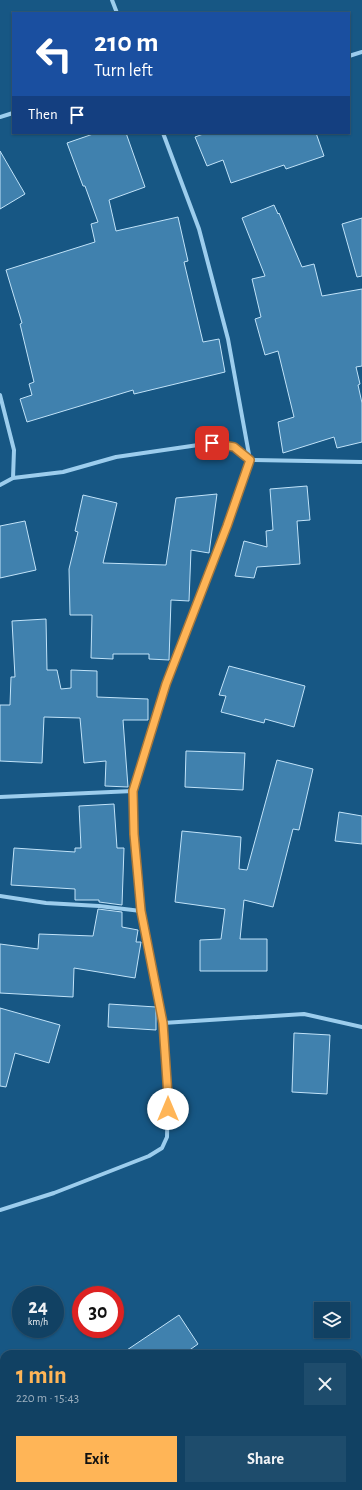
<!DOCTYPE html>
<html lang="en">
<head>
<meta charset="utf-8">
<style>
	:root { --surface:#114163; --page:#1e4c6c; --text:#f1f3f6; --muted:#9cafbe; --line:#305a78; --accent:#ffb557 }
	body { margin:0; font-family:"Alegreya Sans",sans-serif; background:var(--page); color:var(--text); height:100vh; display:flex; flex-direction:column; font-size:15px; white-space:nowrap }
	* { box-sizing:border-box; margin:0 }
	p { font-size:13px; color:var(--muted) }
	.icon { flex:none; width:22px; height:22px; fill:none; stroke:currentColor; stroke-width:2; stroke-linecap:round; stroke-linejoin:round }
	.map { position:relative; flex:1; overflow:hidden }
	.sheet { position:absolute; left:0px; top:1350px; width:362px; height:140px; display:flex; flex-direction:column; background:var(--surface); border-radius:12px 12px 0 0; box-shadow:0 1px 3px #0004,0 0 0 1px var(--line) }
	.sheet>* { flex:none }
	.hud { position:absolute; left:12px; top:12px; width:338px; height:122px; border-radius:0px; box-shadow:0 1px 3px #0004,0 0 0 1px var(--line); background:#1a4fa0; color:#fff; overflow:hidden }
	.buttons { position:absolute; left:314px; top:1302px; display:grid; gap:8px }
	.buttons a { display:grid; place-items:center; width:36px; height:36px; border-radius:0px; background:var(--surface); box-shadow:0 1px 3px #0004,0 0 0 1px var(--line); font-size:20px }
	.speed { position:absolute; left:12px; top:1286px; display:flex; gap:8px; font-size:20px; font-weight:700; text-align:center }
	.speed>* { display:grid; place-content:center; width:52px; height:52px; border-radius:50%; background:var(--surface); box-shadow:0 1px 3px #0004,0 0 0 1px var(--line); line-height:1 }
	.speed small { font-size:10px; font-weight:400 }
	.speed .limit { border:6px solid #d22; background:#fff; color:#111 }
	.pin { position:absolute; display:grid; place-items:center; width:34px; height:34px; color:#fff; margin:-17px; border-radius:8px; box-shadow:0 2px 6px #0006 }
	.me { position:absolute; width:44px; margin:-22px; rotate:0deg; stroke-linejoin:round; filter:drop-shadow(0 0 3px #0008) }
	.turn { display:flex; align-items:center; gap:14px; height:84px; padding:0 16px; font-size:18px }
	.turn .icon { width:52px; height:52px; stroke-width:2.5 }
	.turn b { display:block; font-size:28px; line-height:34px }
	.then { display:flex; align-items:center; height:38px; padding:0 16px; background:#0003; gap:8px; font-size:15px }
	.round { display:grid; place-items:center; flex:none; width:42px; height:42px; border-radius:0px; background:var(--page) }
	.headline { display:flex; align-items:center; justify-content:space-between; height:68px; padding:0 16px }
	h1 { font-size:24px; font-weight:700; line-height:30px; color:var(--accent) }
	.button { display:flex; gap:8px; margin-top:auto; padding:8px 16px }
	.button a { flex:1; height:46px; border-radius:0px; background:var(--accent); color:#111; font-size:16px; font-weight:700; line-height:46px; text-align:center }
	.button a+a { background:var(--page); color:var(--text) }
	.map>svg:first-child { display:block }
	.building { fill:#4081ae; stroke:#c1e3f9 }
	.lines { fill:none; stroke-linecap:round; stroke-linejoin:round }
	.street { stroke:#9ccded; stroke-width:4 }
	.route-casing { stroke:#a67639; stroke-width:10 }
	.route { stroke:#ffb557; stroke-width:7 }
</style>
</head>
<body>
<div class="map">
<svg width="362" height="1490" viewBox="0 0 362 1490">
	<rect width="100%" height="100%" fill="#175784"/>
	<path class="building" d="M96 133H126L145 187 109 200 116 231 178 217 188 261 184 262 203 342 219 339 225 372 134 394 133 390 27 422 20 399 32 395 29 384 34 382 20 324 22 323 6 270 95 242 91 224 98 222 85 186H83L67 143Z
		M206 133H316L324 156 286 169 284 165 231 183 223 160 207 166 195 137Z
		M0 151 25 194 0 209Z
		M274 205 278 214 279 213 302 267 314 264 322 296 362 289V366L356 367 360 384 358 385 362 403V442L337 448 334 437 283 453 278 422 294 417 278 351 265 355 255 319 261 317 252 279 265 276 242 218Z
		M362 218V276L357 277 342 224Z
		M307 486 310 520 297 521 300 564 257 567 254 578 235 576 244 541 267 547 266 531 273 530 270 489Z
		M217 494 209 553 191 550 189 601 171 600 169 660 149 659V654H113V659L91 658 92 615H70L69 569 78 532 75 531 83 495 117 503 103 563 166 565 176 498Z
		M25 521 36 570 0 578V526Z
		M46 619 47 670H57L61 689 71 688V670L97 671V697L148 699V720H123L128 787 105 786 106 761 84 763 80 718 44 717 42 763 0 761V705H10L11 677H15L12 621Z
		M229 666 305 686 294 727 265 719 264 723 221 712 226 696 219 695Z
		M186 751 245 753 243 790 185 787Z
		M277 760 313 769 299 830 293 829 273 907 244 900 240 939H267V971H200V940L221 939 225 909 175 902 182 831 241 837 239 869 247 870Z
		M114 804 117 848H124L122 905 99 902V900H75V889L11 885 14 848 75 852V848H81L79 806Z
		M339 812 362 816V844L335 841Z
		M98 909 122 912V927L138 930 136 942H141L135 978 74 968 73 997 0 993V944L38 949 39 934 93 936Z
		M109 1004 156 1007V1030L108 1027Z
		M0 1008 60 1025 49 1063 15 1053 6 1087 0 1086Z
		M294 1033 330 1035 327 1094 292 1092Z
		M179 1315 198 1344 184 1354H121Z"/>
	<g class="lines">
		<path class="street" d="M112 0 117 13
			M349 56 362 52
			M0 117 13 113
			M0 395 14 450 13 478
			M0 485 13 478 63 472 116 457 212 443 234 447 250 460 362 462
			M0 797 133 791
			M0 896 46 903 99 906 141 911
			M163 1023 304 1014 362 1027
			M0 1210 54 1193 149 1156 162 1148 167 1137 168 1096 163 1023 141 911 134 834 133 791 166 684 227 526 250 460 228 339 199 229 163 133"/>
	</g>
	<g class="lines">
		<g class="route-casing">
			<path id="route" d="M168 1109V1096L163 1023 141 911 134 834 133 791 166 684 227 526 250 460 234 447 212 443"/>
		</g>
		<use href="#route" class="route"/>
	</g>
</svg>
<div class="buttons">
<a><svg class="icon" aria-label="layers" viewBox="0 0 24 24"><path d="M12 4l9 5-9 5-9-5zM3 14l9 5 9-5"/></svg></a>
</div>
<div class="speed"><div>24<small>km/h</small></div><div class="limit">30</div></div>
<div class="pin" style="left:212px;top:443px;background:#d93025"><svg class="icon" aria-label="arrive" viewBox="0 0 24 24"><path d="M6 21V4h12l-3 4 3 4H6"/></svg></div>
<svg class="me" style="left:168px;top:1109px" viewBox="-20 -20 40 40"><circle r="19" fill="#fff"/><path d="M0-13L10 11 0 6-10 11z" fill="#ffb557"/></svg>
<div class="hud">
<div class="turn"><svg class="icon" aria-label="left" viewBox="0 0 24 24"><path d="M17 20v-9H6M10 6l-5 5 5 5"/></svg><div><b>210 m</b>Turn left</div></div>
<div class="then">Then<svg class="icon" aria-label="arrive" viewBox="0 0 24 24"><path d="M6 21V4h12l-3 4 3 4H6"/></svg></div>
</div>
<section class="sheet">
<div class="headline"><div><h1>1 min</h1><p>220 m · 15:43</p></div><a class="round"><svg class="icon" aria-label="close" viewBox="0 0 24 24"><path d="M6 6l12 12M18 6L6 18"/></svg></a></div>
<div class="button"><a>Exit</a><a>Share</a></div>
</section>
</div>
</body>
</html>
